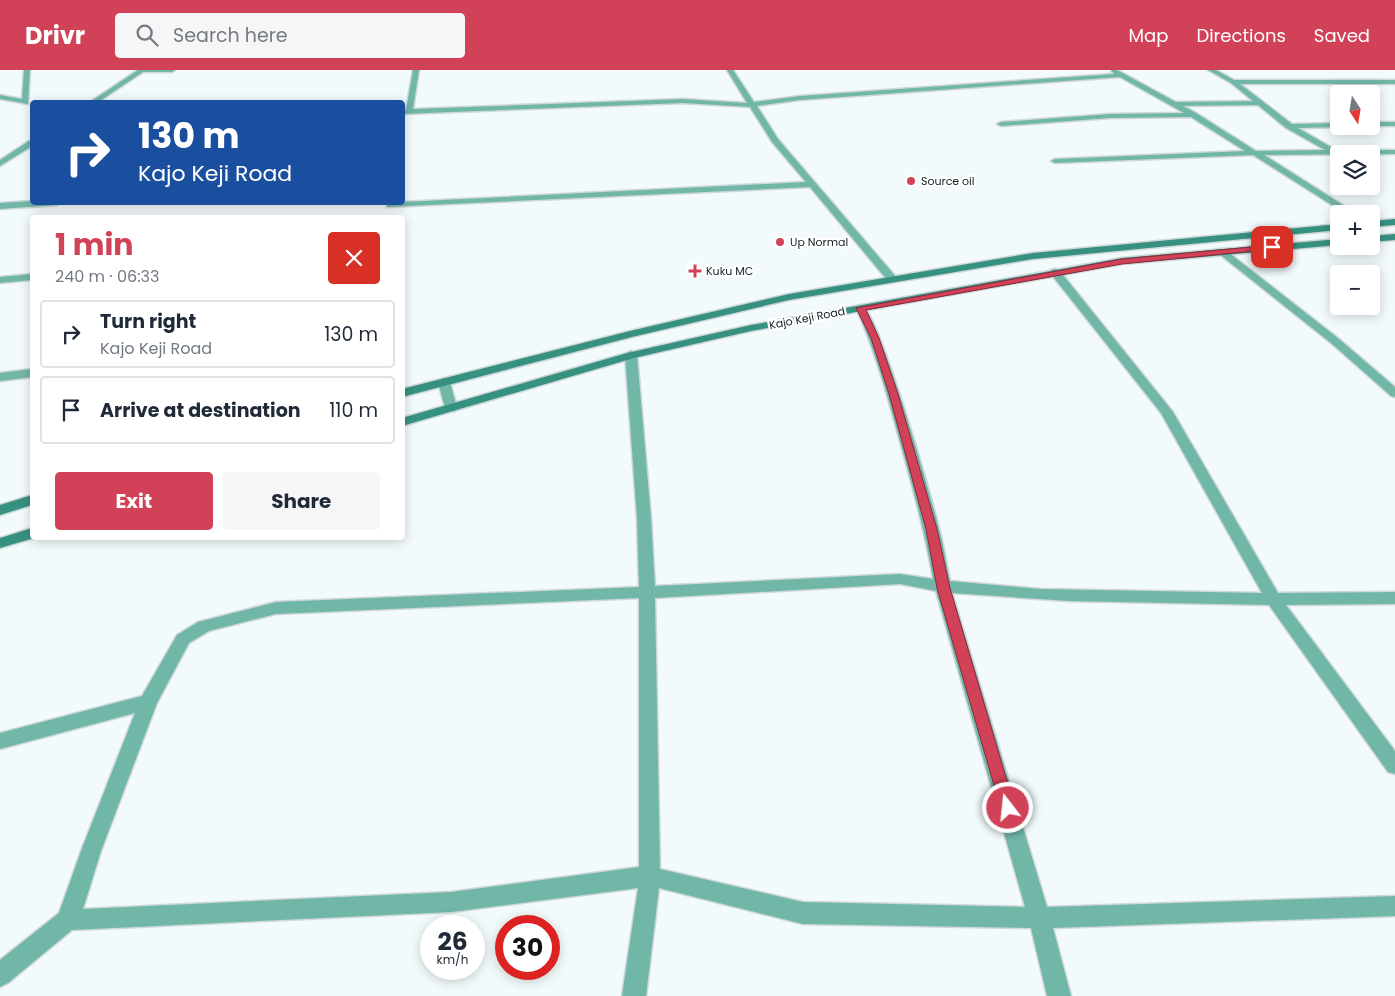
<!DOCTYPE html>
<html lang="en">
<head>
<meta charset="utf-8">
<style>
	:root { --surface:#fff; --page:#f6f6f7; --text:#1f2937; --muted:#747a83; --line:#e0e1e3; --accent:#d14158 }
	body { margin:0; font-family:Poppins,sans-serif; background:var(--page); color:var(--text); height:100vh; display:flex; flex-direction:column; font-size:19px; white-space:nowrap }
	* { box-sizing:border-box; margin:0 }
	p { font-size:16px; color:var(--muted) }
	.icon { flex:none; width:28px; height:28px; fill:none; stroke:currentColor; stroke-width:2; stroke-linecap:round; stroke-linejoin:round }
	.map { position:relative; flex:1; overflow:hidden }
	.details { position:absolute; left:30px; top:145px; width:375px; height:325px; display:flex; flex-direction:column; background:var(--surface); border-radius:5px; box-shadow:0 2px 12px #0003 }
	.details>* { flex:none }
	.top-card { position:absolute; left:30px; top:30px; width:375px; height:105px; border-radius:5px; box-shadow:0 2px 12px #0003; background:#1a4fa0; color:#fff; overflow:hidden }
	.needle { width:32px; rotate:168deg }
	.controls { position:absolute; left:1330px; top:15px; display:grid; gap:10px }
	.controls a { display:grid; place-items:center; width:50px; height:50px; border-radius:5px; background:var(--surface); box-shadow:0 2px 12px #0003; font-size:25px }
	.speed { position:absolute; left:420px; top:845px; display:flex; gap:10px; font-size:25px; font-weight:700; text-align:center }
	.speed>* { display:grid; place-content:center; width:65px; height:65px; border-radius:50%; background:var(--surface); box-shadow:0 2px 12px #0003; line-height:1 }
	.speed small { font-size:12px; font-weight:400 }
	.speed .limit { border:8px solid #d22; background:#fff; color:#111 }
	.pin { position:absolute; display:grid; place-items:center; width:42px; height:42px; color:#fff; margin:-21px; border-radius:10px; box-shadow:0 2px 8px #0006 }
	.me { position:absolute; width:55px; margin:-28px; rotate:344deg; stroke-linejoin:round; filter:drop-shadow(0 0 4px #0008) }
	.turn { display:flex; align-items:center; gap:18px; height:105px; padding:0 25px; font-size:22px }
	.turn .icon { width:65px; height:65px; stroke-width:2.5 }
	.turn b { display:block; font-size:35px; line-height:42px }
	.round { display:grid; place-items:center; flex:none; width:52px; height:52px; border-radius:5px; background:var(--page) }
	.head { display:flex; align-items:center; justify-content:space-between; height:85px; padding:0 25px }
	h1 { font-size:30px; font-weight:700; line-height:38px; color:var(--accent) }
	.primary-button { display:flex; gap:10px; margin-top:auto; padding:10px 25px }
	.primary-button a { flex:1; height:58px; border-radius:5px; background:var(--accent); color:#fff; font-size:20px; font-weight:700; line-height:58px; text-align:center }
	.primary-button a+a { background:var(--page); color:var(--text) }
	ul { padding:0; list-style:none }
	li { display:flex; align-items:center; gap:15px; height:68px; margin:0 10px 8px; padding:0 15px; border:2px solid var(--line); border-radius:5px }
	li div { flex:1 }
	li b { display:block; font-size:19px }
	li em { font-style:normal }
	header { display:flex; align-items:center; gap:30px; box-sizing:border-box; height:70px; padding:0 25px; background:var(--accent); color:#fff }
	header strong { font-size:24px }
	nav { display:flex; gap:28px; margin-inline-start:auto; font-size:18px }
	.search { width:350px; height:45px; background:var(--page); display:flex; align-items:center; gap:12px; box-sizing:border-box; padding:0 18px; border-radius:5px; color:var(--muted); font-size:19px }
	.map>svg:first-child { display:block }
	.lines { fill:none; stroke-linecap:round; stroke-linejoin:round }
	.lane-casing { stroke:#ced7d9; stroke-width:3 }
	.street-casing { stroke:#ced7d9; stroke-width:3 }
	.secondary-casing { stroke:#ced7d9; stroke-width:3 }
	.lane { fill:#71b7a8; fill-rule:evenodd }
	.street { fill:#71b7a8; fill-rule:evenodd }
	.secondary { fill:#379181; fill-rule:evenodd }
	.route { fill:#d14158; stroke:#882a39 }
	.poi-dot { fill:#d14158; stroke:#fff; stroke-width:2 }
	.labels { text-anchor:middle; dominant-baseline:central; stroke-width:4.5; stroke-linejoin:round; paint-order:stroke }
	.far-poi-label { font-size:11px; fill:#0f2023; stroke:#fff; text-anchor:start }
	.far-street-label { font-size:11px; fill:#0f2023; stroke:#fff }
</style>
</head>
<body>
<header>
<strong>Drivr</strong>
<div class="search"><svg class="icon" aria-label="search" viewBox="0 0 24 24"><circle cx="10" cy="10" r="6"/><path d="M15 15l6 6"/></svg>Search here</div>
<nav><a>Map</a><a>Directions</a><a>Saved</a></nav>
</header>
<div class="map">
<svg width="1395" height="926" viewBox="0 0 1395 926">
	<rect width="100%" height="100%" fill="#f2fafc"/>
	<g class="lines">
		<g class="lane-casing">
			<path id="lane" d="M1262 31 1265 35 1174 36 1170 34 1174 32Z"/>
		</g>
		<g class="street-casing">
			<path id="street" d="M24 0H30L28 34 0 29V25L22 29Z
				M138 0H175L172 2H143L98 32H90Z
				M413 0H419L413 39 683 29 747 33 727 0H733L754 32 800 26 1114 4 1111 0H1117L1196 43 1256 81 1325 80 1286 58 1231 13 1208 0H1216L1234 10H1395V14H1240L1292 54 1339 53V56L1342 57 1298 58 1336 80H1395V84L1264 85 1357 144H1346L1253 85 1055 93 1051 91 1055 89 1245 81 1191 47 1110 48 1001 56 997 54 1001 52 1110 44 1184 43 1120 7 800 30 757 36 778 69 896 207 897 209 892 212 888 211 810 117 387 137V133L402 132 806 112 772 72 750 37 683 33 402 44V40H406Z
				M1371 52H1395V56H1371Z
				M29 71H32V76L0 96V90Z
				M32 131 61 132 57 135 0 139V133Z
				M1218 179H1224L1339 269 1395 317V327L1391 326 1331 273 1218 183Z
				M1055 199 1059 200 1173 342 1278 523 1395 522V534L1286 535 1395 681V704L1388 702 1269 535 1069 531 952 523 1047 837 1395 826V846L1053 858 1071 926H1047L1031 858 803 854 659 818 646 926H622L638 818 451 842 72 860 8 913 0 917V890L59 843 81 781 135 643 0 679V663L142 626 177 565 198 552 276 532 639 517 637 448 625 285 627 283 631 281 637 285 651 448 655 516 900 504 933 509C925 461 912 415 899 368 887 324 875 280 856 238L861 235C878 239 933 432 939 459 944 476 946 494 950 511L1041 519 1262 523 1161 343 1051 204V200ZM900 514 936 521 1025 837 803 832 660 799 655 528ZM639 528V797L451 822 83 839 101 781 157 633 189 573 209 561 276 544Z
				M32 204V210L0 213V207Z
				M32 299V307L0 311V303Z
				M444 308 450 312 457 338 455 341H447L445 338 438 312Z"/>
		</g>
		<g class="secondary-casing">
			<path id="secondary" d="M1395 149V155L1371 157V151Z
				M1339 154V160L1033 189 789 230 632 267 402 327V319L630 261 789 224 1033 183Z
				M1395 164V170L1371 172V166Z
				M1339 169V175L1122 194 751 261 634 288 402 356V348L627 283 751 255 1122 188Z
				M32 425V435L0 445V435Z
				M32 458 34 468 0 478V468Z"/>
		</g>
		<use href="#lane" class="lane"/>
		<use href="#street" class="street"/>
		<use href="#secondary" class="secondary"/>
	</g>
	<path class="route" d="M1272 175 1275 176V179L1122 194 866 240 879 268 898 324 937 459 950 518 1015 738 1013 743 1008 745 1002 743 937 518 926 459 889 324 871 268 856 238 1122 189Z"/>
	<g class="poi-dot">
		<circle cx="911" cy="111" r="5"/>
		<circle cx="780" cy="172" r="5"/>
		<path d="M692.5 193.5h5v5h5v5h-5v5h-5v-5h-5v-5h5z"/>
	</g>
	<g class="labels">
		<g class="far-poi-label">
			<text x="921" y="111">Source oil</text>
			<text x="790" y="172">Up Normal</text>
			<text x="706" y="201">Kuku MC</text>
		</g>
		<g class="far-street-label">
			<text transform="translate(807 248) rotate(-11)">Kajo Keji Road</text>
		</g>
	</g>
</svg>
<div class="controls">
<a><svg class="needle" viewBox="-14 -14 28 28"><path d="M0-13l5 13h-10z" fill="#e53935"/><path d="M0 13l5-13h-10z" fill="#747a83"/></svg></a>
<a><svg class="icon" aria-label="layers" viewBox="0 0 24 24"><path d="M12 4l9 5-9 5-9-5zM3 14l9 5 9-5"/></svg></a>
<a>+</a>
<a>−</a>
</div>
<div class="speed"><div>26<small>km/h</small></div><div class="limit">30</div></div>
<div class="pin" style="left:1272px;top:177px;background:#d93025"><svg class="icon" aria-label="arrive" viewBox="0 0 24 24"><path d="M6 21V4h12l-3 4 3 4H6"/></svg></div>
<svg class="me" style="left:1008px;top:738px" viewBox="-20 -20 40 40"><circle r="17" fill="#d14158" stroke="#fff" stroke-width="3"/><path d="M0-11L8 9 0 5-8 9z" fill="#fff"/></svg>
<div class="top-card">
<div class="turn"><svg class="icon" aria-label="right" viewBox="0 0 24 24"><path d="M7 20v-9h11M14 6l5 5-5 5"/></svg><div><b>130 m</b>Kajo Keji Road</div></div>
</div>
<section class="details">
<div class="head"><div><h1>1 min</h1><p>240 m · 06:33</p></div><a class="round" style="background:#d93025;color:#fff"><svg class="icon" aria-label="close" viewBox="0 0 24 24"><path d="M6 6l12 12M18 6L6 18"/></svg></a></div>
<ul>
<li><svg class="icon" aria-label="right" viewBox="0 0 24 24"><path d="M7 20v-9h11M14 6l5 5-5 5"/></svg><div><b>Turn right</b><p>Kajo Keji Road</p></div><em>130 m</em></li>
<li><svg class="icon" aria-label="arrive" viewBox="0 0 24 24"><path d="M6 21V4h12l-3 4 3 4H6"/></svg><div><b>Arrive at destination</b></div><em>110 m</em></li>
</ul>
<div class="primary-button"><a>Exit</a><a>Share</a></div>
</section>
</div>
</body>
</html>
